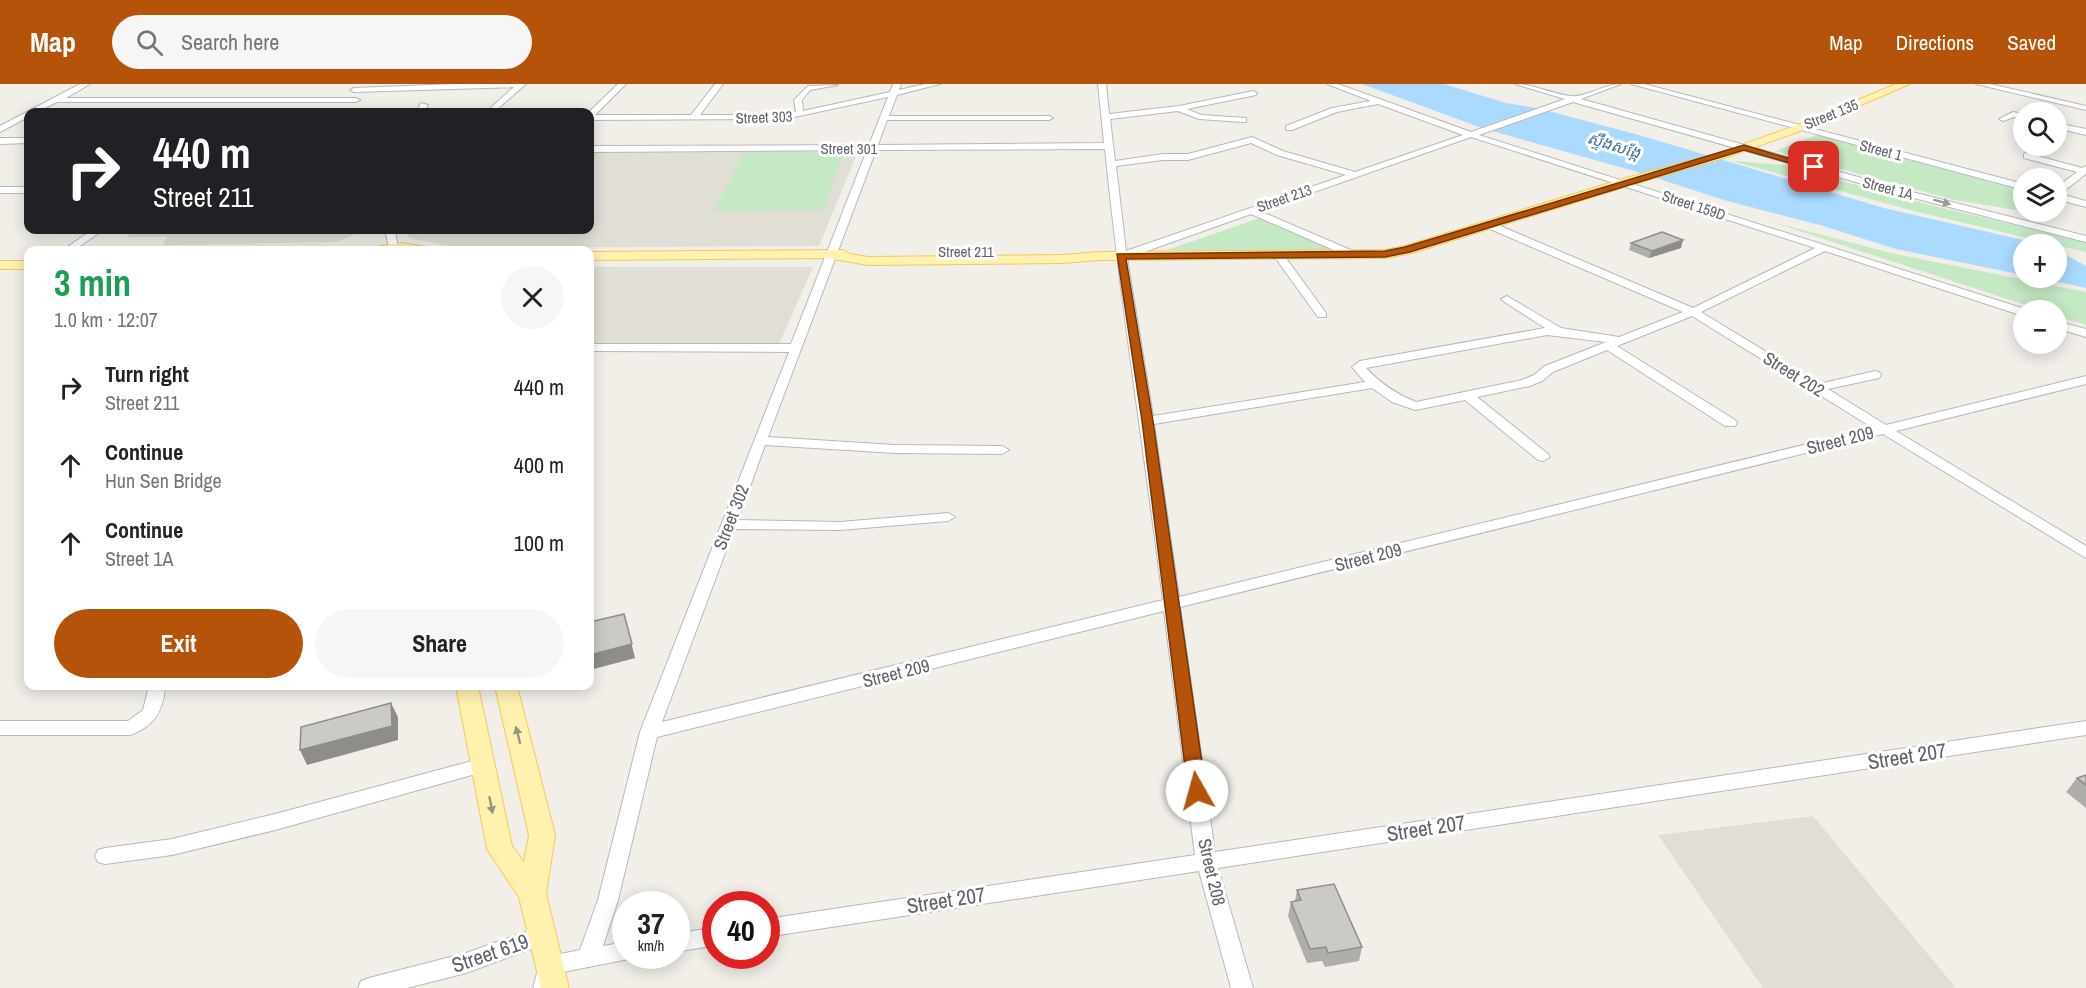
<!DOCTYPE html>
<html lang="en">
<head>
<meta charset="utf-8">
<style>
	:root { --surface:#fff; --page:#f6f6f6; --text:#222; --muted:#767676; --accent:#b45309 }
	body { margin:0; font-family:"Archivo Narrow","Noto Sans Khmer",sans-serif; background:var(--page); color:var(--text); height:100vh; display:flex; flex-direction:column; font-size:22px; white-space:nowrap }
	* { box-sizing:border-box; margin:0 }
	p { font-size:20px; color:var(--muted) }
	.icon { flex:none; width:33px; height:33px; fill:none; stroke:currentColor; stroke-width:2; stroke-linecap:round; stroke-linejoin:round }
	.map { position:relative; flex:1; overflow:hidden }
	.side { position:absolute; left:24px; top:162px; width:570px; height:444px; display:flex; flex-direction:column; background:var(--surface); border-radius:12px; box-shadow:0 3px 15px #0003 }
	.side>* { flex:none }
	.banner { position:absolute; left:24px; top:24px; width:570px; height:126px; border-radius:12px; box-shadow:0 3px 15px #0003; background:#202124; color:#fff; overflow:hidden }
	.fabs { position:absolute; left:2013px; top:18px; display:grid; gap:12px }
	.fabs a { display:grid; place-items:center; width:54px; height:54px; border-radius:50%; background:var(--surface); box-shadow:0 3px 15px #0003; font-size:30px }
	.speed { position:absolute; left:612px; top:807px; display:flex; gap:12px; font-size:30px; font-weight:700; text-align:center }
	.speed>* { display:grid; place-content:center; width:78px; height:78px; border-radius:50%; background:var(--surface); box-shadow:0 3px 15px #0003; line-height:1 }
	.speed small { font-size:15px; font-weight:400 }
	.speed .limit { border:9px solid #d22; background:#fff; color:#111 }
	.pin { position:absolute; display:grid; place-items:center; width:51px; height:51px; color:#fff; margin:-26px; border-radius:12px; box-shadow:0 3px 9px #0006 }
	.me { position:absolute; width:66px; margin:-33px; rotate:353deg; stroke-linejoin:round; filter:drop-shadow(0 0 4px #0008) }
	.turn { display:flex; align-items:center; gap:21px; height:126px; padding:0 30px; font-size:27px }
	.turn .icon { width:78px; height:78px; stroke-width:2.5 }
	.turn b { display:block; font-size:42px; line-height:51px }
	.round { display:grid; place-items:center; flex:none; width:63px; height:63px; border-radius:32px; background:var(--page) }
	.overview { display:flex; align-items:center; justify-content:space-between; height:102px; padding:0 30px }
	h1 { font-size:36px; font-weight:700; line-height:45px; color:#1e9e55 }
	.primary-button { display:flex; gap:12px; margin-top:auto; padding:12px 30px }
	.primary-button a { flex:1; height:69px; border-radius:36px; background:var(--accent); color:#fff; font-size:24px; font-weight:700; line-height:69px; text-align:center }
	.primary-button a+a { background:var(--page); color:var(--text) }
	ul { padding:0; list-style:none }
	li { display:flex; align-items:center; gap:18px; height:78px; padding:0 30px }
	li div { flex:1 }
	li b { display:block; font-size:22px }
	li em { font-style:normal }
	header { display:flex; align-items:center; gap:36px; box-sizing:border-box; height:84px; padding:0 30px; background:var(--accent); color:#fff }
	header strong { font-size:28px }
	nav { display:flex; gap:33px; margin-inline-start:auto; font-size:21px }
	.search { width:420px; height:54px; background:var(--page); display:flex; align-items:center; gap:15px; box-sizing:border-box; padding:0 21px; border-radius:33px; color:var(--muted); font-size:22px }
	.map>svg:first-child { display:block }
	.education { fill:#e1ded6 }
	.green { fill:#c5e8c5 }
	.water { fill:#aadaff }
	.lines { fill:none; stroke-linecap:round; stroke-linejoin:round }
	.minor-casing { stroke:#b5b8bc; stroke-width:2 }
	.major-casing { stroke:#f2c960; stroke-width:2 }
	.minor { fill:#fff; fill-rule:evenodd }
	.major { fill:#fff2af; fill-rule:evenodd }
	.wall { fill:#afaea9 }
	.shaded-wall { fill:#8f8d8a }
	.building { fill:#cccac5; stroke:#8f8d8a; stroke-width:1.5 }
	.oneway { fill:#979a9d }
	.oneway2 { fill:#979581 }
	.route { fill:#b45309; stroke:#753606; stroke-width:1.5 }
	.labels { text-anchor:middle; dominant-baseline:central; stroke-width:6; stroke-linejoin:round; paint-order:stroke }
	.far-street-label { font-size:15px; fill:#5f6368; stroke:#fff }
	.far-water-label { font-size:16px; font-style:italic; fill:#4174aa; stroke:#fff }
	.street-label { font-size:18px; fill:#5f6368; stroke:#fff }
	.near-street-label { font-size:21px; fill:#5f6368; stroke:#fff }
</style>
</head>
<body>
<header>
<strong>Map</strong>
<div class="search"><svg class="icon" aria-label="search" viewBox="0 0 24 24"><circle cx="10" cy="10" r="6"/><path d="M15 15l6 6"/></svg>Search here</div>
<nav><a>Map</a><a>Directions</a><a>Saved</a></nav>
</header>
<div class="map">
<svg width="2086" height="904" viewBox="0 0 2086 904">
	<rect width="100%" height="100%" fill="#f1efe8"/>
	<path class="education" d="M590 67H858L819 162 459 164 410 154 404 146H590Z
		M125 146H355L356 150 336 158 163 161 167 153H126L134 146Z
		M590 183H813L779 260 590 259Z
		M1813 732 1956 904H1763L1658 751Z"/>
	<path class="green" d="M1817 51 2023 107V127L1955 116 1775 67Z
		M744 69H843L824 126 714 127Z
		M1732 77 1783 81 1922 119 2086 158V168L1914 127Z
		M1260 134 1333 166H1167Z
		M1772 138 1895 170 2086 208V241L2057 232 2056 226H2041Z"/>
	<path class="water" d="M1362 0H1444L1506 19 1537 24 1639 51 1884 124 2040 160H2024L2023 191 1896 165 1820 141 1727 117 1641 89 1482 44Z
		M2057 166 2086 182V204L2039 194H2056Z"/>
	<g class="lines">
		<g class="minor-casing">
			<path id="minor" d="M80 0H90L66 14H356L360 16 356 18H57L37 28H28V33L0 48V42Z
				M456 0H526L494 28H486L514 3 354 8 350 6 354 4Z
				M618 0H626L595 31H691L715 0H723L700 31H785L796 28 794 16 808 2 838 1 810 6 802 16 803 27 890 8 893 0H901L899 6 925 0H940L897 11 889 32H1049L1053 34 1049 36H887L878 61 1104 59 1098 0H1106L1109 30 1179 22 1253 7 1257 9 1256 11 1187 25 1201 31 1246 34V38H1243L1199 35 1178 27 1110 35 1115 77 1163 70H1188L1252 53 1283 67 1355 88 1463 51 1378 20 1337 28 1292 46H1286V42L1332 24 1371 17 1327 0H1338L1471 48 1565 15 1515 0C1535 0 1551 10 1571 12 1585 14 1604 0 1621 0L1581 15 1904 106 2086 152V158L1898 110 1573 18 1479 51 2028 226H2024V232L2020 231 1825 167 1701 228 1819 300 1875 287 1879 288 1881 291 1879 294 1828 305 1886 341 2086 292V300L1896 347 2086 462V474L1883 350 1180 523 1215 768 2086 637V651L1218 784 1253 904H1231L1199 787 766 853V835L1195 771 1164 527 657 653 618 816 603 862 626 858V872H635L634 874 558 889 555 904H533L541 874 580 866 598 816 640 648 789 268 590 267V260H791L867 66 590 68V62L869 61 888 13 785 35 590 36 589 28ZM1471 53 1815 164 1693 224 1491 138H1483V142L1683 228 1619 253 1561 244 1507 212 1501 215 1503 217 1545 244 1360 277 1352 283 1365 298 1153 332 1127 174 1251 130 1352 174H1360V170L1260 127ZM1251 59 1277 71 1346 91 1126 167 1116 82 1163 76H1188ZM1105 65C1120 216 1144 366 1163 516L662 638 734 445 840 446 948 437 955 433 948 429 840 438 738 436 765 361 895 369 1002 370 1009 366 1002 362 895 361 768 353 876 66ZM1692 232 1873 344 1179 513 1154 340 1372 304 1392 318 1415 326 1465 316 1538 376 1543 377 1550 373 1548 370 1477 313 1530 302 1542 297 1553 288 1607 266 1725 342H1735L1737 339 1735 336 1617 262ZM1547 251 1606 258 1545 282 1534 291 1522 296 1416 318C1396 310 1380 299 1366 284Z
				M1631 0H1644L2024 100V106Z
				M1976 0H1990L2086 22V26Z
				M421 19 428 21 424 28H416Z
				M2013 28 2024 30V35L2014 33 2003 37 1999 35Z
				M2056 39 2086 45V51L2056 44Z
				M0 54H28V59L0 60Z
				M2037 62H2046L2034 71 2082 84 2086 82V90L2060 110 2086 117V123L2056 115V104L2077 88 2024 74V70Z
				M0 103H28V109H0Z
				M92 146H103L74 166H63Z
				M385 146H395L398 165 389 163Z
				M1279 169 1283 170 1326 229V233H1318L1274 172Z
				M2056 237 2086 245V253L2056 244Z
				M149 602H165C164 626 154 643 130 651H0V637H128L143 626Z
				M483 674 490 676 492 681 490 686 275 746 172 771 105 780 98 778 95 772 98 766 105 764 172 755 275 730Z
				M542 842 550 844 553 851 550 858 466 889 407 904H358L361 897 369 894 466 869Z
				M716 843V861L676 868V850Z"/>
		</g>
		<g class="major-casing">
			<path id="major" d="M1896 0H1910L1803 46 1727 73 1634 100 1412 169 1385 174 1100 176 1063 179 868 181 827 174 590 176V168L843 166 850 170 868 173 1063 171 1100 168 1385 166 1405 162 1626 94 1719 69 1795 42Z
				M402 159 426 163 428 166H373L380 162Z
				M0 177H28V185H0Z
				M456 602H478L512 762 524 778 529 751 495 602H517L555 751 546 810 569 904H541L519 813 487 765Z"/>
		</g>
		<use href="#minor" class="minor"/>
		<use href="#major" class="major"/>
	</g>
	<path class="wall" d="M1631 159 1681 164 1649 174 1629 166Z
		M2086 691V724L2066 708 2077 694Z
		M1297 806 1362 863 1359 877 1325 883 1322 877 1307 879 1288 832 1291 818 1295 817Z"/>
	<path class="shaded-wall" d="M1683 156 1681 164 1649 174 1652 167Z
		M624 530 635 574 590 586V571Z
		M391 619 398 633V656L307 681 300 666Z"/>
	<path class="building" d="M1662 148 1683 156 1652 167 1631 159Z
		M624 530 632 560 590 571V538Z
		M391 619 392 642 300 666 301 643Z
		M2086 691V701L2077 694Z
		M1334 800 1362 863 1328 869 1326 863 1310 865 1291 818 1301 816 1297 806Z"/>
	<defs><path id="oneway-solid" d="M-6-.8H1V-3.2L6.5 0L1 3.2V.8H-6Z" transform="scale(1.5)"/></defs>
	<use class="oneway" href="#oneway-solid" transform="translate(1942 118) rotate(15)"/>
	<g class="oneway2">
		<use href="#oneway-solid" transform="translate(518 651) rotate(-104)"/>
		<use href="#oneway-solid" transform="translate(491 721) rotate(79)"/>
	</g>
	<path class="route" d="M1744 61 1818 83 1814 86 1744 66 1410 168 1385 173 1126 175 1153 337 1206 707 1203 712 1197 714 1191 712 1188 707 1142 337 1117 170 1385 167 1405 163Z"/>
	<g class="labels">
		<g class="far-street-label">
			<text transform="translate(1831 30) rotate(-22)">Street 135</text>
			<text transform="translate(764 33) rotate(-2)">Street 303</text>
			<text x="849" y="64">Street 301</text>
			<text transform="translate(1881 66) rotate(15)">Street 1</text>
			<text transform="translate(1888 104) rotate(15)">Street 1A</text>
			<text transform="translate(1284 114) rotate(-19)">Street 213</text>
			<text transform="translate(1694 121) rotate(18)">Street 159D</text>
			<text x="966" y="167">Street 211</text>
		</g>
		<g class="far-water-label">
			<text transform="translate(1614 61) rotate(17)">ស្ទឹងសង្កែ</text>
		</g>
		<g class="street-label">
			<text transform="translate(1794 290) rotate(32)">Street 202</text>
			<text transform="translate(1840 356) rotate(-14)">Street 209</text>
			<text transform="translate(731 433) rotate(-69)">Street 302</text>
			<text transform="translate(1368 473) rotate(-14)">Street 209</text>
			<text transform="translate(896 589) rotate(-14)">Street 209</text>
			<text transform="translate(1212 788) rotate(77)">Street 208</text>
		</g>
		<g class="near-street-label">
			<text transform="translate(1907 672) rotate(-9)">Street 207</text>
			<text transform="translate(1426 744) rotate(-9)">Street 207</text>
			<text transform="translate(946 816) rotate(-9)">Street 207</text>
			<text transform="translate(490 869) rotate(-19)">Street 619</text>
		</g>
	</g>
</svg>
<div class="fabs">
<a><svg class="icon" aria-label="search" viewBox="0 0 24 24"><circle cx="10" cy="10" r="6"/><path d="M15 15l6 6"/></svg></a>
<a><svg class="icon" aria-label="layers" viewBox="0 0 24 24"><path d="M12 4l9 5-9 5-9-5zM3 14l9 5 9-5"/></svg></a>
<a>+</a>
<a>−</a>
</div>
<div class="speed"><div>37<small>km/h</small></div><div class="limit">40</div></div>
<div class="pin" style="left:1814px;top:83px;background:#d93025"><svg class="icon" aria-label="arrive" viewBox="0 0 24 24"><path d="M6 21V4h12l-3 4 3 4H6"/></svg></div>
<svg class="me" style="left:1197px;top:707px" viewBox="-20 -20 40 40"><circle r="19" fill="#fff"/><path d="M0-13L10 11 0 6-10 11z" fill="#b45309"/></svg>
<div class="banner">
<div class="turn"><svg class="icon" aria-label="right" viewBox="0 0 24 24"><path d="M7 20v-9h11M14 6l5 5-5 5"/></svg><div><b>440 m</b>Street 211</div></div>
</div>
<section class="side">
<div class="overview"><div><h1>3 min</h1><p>1.0 km · 12:07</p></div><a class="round"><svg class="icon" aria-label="close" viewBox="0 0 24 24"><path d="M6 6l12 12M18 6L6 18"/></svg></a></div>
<ul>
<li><svg class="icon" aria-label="right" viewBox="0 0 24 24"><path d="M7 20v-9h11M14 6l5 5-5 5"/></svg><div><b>Turn right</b><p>Street 211</p></div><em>440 m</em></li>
<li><svg class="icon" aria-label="ahead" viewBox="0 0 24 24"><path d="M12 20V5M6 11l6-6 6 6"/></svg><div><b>Continue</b><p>Hun Sen Bridge</p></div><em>400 m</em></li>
<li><svg class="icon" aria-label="ahead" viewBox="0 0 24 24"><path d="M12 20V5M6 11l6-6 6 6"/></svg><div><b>Continue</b><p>Street 1A</p></div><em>100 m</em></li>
</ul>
<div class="primary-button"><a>Exit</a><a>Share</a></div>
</section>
</div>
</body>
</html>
